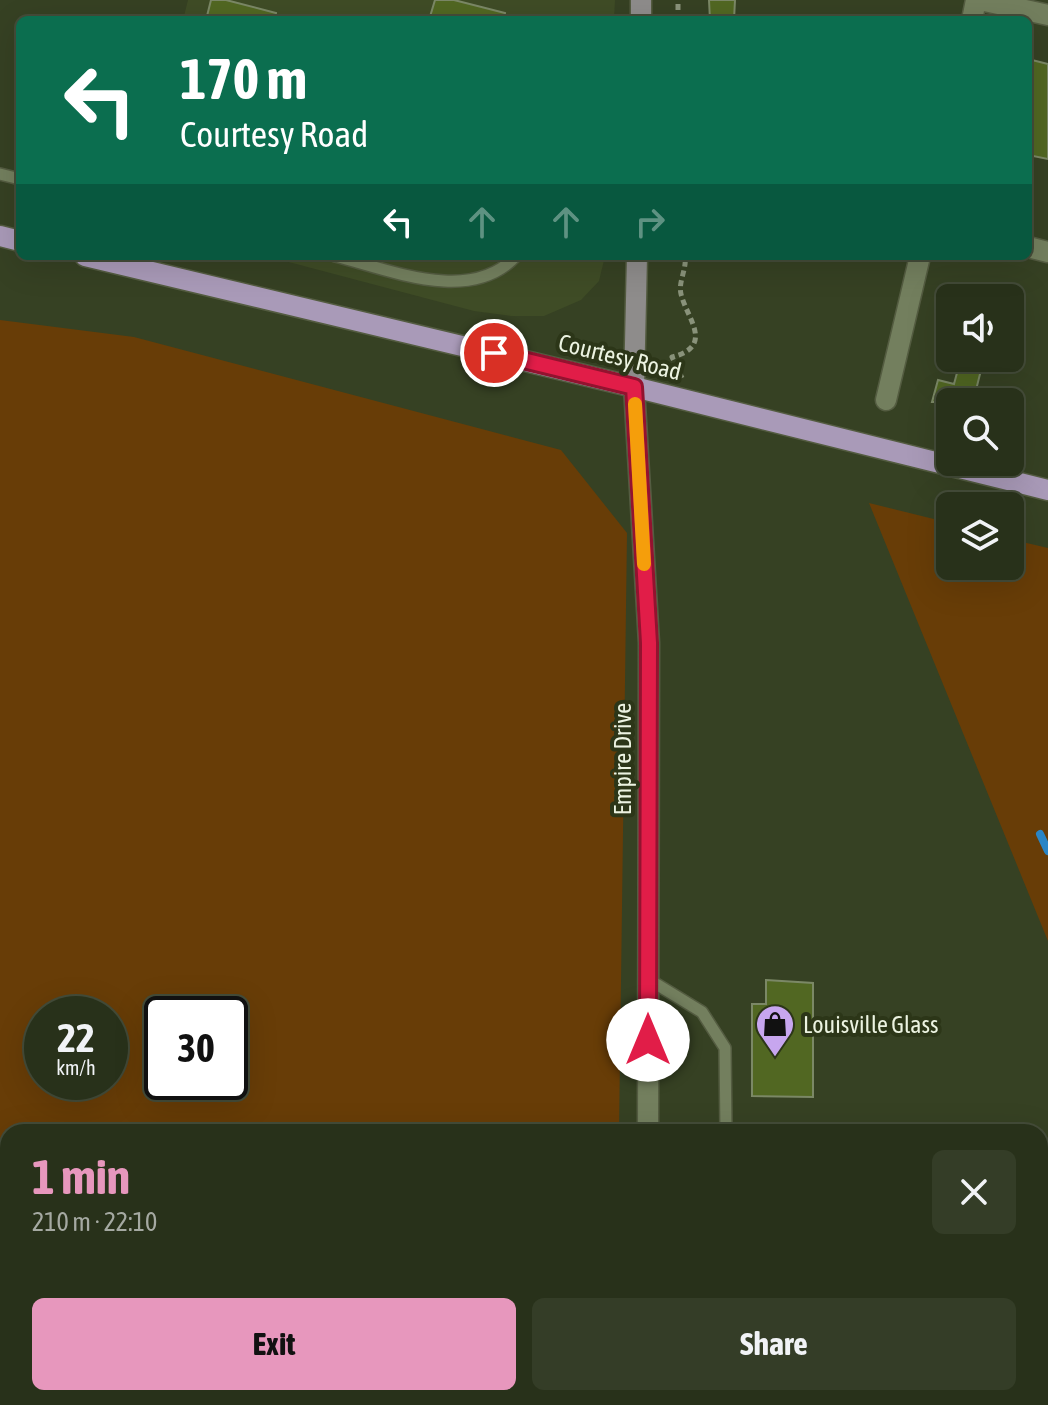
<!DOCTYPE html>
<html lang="en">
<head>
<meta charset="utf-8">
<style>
	:root { --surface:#28311a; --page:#343d27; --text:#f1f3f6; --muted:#a5a9a2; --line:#444c39; --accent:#e797bd }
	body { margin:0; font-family:"Asap Condensed",sans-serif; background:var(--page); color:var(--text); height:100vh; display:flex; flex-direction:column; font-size:30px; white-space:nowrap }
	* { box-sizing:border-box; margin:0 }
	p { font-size:26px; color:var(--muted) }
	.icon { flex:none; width:44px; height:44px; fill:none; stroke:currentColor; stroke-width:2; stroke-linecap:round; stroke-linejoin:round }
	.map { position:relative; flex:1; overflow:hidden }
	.details { position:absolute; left:0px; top:1124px; width:1048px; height:282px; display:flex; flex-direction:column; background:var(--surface); border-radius:24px 24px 0 0; box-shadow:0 8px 32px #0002,0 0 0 2px var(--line) }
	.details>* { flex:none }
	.banner { position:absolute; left:16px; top:16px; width:1016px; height:244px; border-radius:12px; box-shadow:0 8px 32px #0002,0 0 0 2px var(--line); background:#0b6e4f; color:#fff; overflow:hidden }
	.tools { position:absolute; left:936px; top:284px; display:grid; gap:16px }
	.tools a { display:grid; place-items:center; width:88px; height:88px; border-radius:12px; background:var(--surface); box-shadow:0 8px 32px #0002,0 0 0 2px var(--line); font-size:40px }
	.speed { position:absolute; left:24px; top:996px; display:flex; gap:16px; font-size:40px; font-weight:700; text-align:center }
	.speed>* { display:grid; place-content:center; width:104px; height:104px; border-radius:50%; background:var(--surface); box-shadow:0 8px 32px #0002,0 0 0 2px var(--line); line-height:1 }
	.speed small { font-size:20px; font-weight:400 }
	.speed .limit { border:4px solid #111; border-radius:12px; background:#fff; color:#111 }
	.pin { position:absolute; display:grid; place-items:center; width:68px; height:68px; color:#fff; margin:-34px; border:4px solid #fff; border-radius:50%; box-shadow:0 2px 8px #0007 }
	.me { position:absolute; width:88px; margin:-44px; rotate:0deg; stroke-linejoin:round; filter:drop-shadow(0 0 6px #0008) }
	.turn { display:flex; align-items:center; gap:28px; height:168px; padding:0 32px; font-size:36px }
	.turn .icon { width:104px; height:104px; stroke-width:2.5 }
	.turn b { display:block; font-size:56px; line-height:68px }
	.lanes { display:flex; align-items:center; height:76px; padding:0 32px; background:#0003; justify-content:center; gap:40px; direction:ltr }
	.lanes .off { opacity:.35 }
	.round { display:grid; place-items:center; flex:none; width:84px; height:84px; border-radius:12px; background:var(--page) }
	.head { display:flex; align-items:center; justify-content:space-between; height:136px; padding:0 32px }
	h1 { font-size:48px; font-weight:700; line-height:60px; color:var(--accent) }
	.cta { display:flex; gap:16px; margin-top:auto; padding:16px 32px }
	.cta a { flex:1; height:92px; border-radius:12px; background:var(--accent); color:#111; font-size:32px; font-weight:700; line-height:92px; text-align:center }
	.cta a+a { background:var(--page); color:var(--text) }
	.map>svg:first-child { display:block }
	.built { fill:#3f4c26 }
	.green { fill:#683d07; fill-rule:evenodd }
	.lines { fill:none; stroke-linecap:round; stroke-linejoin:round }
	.stream { stroke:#2985c6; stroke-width:8 }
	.building { fill:#516722; stroke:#7b8866; stroke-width:2 }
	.lane-casing { stroke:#545c41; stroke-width:14 }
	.street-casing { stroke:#545c41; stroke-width:23 }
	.secondary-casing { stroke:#545c41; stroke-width:23 }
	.primary-casing { stroke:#545c41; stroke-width:23 }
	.path { stroke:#89927a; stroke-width:5; stroke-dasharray:6 4; stroke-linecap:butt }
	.lane { stroke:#737f5e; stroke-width:11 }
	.street { stroke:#737f5e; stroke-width:20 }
	.secondary { stroke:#8e8c8b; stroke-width:20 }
	.primary { stroke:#a99ab8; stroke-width:20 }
	.route-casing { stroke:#92132f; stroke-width:20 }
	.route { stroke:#e11d48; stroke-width:14 }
	.slow { stroke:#f59e0b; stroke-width:14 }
	.labels { text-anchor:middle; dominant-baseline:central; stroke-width:8; stroke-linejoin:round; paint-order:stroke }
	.street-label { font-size:24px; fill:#ecf3e1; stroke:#2c3618 }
	.poi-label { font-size:24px; fill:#ecf3e1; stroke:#2c3618; text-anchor:start }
</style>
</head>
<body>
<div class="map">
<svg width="1048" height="1405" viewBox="0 0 1048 1405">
	<rect width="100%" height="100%" fill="#364123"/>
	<path class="built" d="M188 0H615L614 20H183Z
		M266 256H605L599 281 581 300 544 316H511L474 311Z"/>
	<path class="green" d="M0 320 134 337 561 450 627 533 619 1132H8V1398H616V1405H0ZM42 1014H110V1082H42ZM162 1014H230V1082H162Z
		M869 503 950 523V566H1010V539L1048 548V941Z"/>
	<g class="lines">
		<path class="stream" d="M1040 834 1048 851"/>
	</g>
	<path class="building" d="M211 0H226L276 13 275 20H206Z
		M435 0H454L505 13 504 20H429Z
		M709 0H735L734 20H710Z
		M1028 59 1048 64V159L1028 155Z
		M961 358H984L976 390 994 395 993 402H932L938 380 954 384Z
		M766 980 813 983V1097L752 1096V1004H766Z"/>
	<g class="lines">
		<g class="lane-casing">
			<path id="lane" d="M0 174 20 179
				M335 256C390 270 471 305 516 256
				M648 979 702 1012 725 1048 726 1132
				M717 1405V1398"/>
		</g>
		<g class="street-casing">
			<path id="street" d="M980 0 1048 15
				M972 20 976 0
				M1028 247 1048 252
				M634 387 649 643 648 1132
				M886 400 920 256
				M647 1405V1398"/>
		</g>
		<g class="secondary-casing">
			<path id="secondary" d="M641 20V0
				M634 387 637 256"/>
		</g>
		<g class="primary-casing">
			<path id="primary" d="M0 236 20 241
				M85 256 634 387 1048 490"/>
		</g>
		<path class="path" d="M678 20V0
			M682 378 672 357C715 346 687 319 681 294 678 282 687 269 685 256"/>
		<use href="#lane" class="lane"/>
		<use href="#street" class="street"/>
		<use href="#secondary" class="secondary"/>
		<use href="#primary" class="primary"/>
	</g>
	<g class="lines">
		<g class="route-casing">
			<path id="route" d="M494 353 634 387 649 643 648 1040"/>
		</g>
		<use href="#route" class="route"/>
		<path class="slow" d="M635 404 644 564"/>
	</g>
	<defs>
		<g id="shop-pin" transform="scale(2)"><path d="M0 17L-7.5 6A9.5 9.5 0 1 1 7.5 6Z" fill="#c7a6ef" stroke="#2c3618"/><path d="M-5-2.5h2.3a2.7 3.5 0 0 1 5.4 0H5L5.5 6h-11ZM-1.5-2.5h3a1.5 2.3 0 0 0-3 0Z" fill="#111"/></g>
	</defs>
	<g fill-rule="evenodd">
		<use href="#shop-pin" x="775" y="1024"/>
	</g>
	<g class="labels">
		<g class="street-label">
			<text transform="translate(620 357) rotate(14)">Courtesy Road</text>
			<text transform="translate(622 759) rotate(-90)">Empire Drive</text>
		</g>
		<g class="poi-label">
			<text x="803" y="1024">Louisville Glass</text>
		</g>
	</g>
</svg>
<div class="tools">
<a><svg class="icon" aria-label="sound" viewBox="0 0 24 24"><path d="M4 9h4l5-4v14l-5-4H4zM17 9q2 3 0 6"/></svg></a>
<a><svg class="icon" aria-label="search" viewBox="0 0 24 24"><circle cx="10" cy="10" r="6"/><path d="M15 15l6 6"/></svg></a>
<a><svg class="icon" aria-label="layers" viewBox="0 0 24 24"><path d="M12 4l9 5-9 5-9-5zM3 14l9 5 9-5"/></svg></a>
</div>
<div class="speed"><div>22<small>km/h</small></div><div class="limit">30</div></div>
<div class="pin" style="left:494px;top:353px;background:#d93025"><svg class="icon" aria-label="arrive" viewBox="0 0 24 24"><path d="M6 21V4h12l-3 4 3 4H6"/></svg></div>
<svg class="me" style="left:648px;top:1040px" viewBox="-20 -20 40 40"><circle r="19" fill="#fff"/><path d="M0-13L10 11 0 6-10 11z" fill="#e11d48"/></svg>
<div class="banner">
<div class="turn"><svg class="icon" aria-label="left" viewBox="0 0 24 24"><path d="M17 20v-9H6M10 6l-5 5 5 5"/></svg><div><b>170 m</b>Courtesy Road</div></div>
<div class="lanes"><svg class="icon" aria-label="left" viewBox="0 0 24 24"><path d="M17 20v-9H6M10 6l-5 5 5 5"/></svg><svg class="icon off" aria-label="ahead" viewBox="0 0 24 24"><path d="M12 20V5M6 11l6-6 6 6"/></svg><svg class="icon off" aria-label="ahead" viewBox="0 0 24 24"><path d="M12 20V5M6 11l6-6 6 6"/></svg><svg class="icon off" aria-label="right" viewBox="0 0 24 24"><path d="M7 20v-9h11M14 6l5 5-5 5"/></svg></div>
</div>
<section class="details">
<div class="head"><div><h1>1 min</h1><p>210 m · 22:10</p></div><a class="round"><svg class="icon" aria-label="close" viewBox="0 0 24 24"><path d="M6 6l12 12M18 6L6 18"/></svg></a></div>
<div class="cta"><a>Exit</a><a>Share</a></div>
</section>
</div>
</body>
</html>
